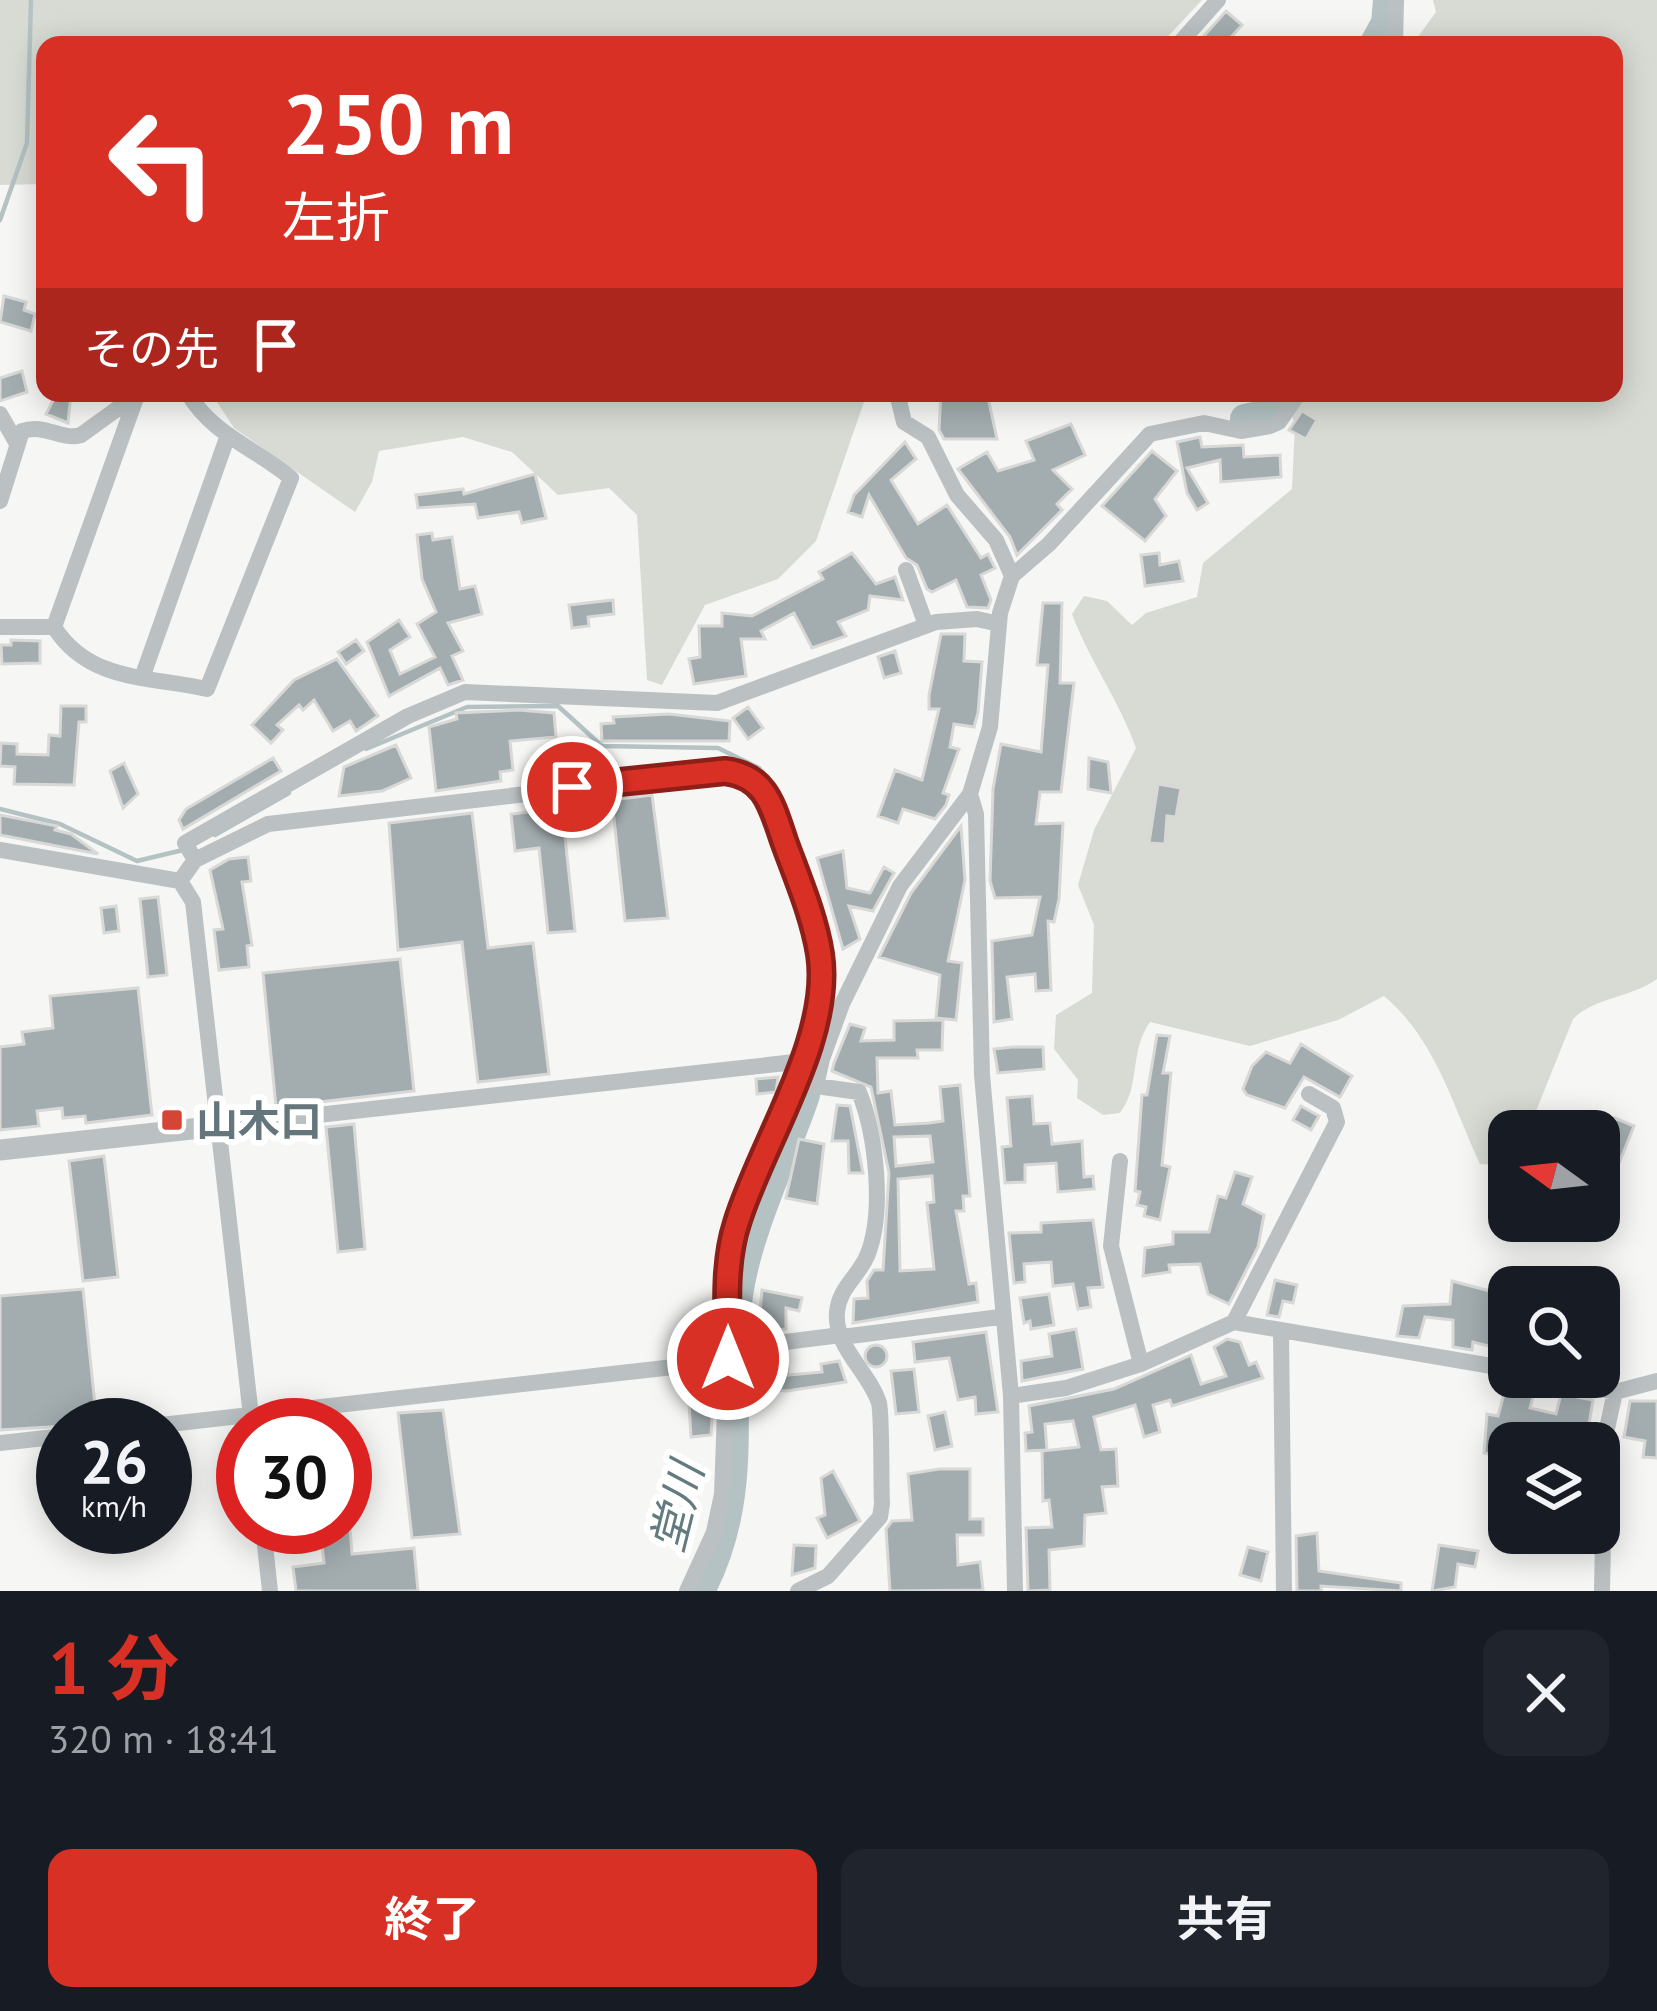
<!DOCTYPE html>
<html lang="ja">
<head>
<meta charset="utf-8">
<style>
	:root { --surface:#171b24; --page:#20242c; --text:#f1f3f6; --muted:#9ea1a6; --accent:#d93025 }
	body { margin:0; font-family:"PT Sans","Noto Sans JP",sans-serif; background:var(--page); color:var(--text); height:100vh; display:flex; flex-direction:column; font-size:45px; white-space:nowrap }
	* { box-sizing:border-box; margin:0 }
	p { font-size:39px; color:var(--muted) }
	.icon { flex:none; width:66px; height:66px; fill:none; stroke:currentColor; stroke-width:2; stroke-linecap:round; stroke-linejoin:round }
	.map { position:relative; height:1591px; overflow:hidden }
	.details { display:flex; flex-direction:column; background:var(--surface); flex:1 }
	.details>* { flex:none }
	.hud { position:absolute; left:36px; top:36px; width:1587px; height:366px; border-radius:24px; box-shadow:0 6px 30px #0003; background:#d93025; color:#fff; overflow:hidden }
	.needle { width:78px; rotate:285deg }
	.tools { position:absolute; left:1488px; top:1110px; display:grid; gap:24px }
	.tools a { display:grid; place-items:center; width:132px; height:132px; border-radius:24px; background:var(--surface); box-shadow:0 6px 30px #0003; font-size:60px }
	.speed { position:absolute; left:36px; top:1398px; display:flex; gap:24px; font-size:60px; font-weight:700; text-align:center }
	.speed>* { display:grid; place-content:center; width:156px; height:156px; border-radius:50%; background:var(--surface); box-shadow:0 6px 30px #0003; line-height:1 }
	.speed small { font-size:30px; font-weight:400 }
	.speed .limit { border:18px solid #d22; background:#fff; color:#111 }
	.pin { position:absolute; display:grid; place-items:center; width:102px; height:102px; color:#fff; margin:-51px; border:6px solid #fff; border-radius:50%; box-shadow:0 3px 12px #0007 }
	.me { position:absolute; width:132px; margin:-66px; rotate:0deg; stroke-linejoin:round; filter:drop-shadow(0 0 9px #0008) }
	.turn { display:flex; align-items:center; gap:42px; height:252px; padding:0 48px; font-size:54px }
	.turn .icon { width:156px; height:156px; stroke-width:2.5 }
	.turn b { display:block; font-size:84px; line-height:102px }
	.then { display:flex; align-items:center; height:114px; padding:0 48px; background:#0003; gap:24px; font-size:45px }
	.round { display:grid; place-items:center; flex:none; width:126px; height:126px; border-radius:24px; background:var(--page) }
	.overview { display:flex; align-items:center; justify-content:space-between; height:204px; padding:0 48px }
	h1 { font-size:72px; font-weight:700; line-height:90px; color:var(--accent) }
	.cta { display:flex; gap:24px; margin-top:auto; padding:24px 48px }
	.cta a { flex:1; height:138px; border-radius:24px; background:var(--accent); color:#fff; font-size:48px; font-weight:700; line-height:138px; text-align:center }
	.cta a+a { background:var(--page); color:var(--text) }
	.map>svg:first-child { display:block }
	.green { fill:#d7dbd3 }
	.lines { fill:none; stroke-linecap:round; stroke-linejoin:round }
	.stream { stroke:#b4c2c4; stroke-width:4.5 }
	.river { stroke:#b4c2c4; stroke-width:30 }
	.building { fill:#a3adb0; stroke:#d8d8d6; stroke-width:3; fill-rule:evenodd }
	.minor { stroke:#bbc1c3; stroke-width:16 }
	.tertiary { stroke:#bbc1c3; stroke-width:21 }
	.route-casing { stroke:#8d1f18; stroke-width:30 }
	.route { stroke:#d93025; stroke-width:21 }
	.poi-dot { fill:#d44536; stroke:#fff; stroke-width:4.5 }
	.labels { text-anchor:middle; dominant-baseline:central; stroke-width:12; stroke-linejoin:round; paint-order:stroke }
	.poi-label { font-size:42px; font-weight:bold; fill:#64757c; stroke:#fff; text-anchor:start }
	.water-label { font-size:45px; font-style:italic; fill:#637b7e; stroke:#fff }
</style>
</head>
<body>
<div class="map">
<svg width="1657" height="1591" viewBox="0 0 1657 1591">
	<rect width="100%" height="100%" fill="#f6f6f4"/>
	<path class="green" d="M0 0H1202L1160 45H45V184L0 185Z
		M1433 0H1657V979C1631 998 1595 997 1573 1019L1528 1131H1509V1166L1480 1164C1452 1104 1436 1040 1384 996L1338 1020 1250 1046 1150 1022C1129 1051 1141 1086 1120 1113L1103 1115 1077 1098 1078 1080 1054 1049 1056 1015 1092 993 1094 925 1078 885 1094 830 1136 748C1119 700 1090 662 1072 614L1084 596 1107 601 1132 625 1146 613 1197 597 1203 563 1292 489 1295 425 1284 393H1614V45H1412L1436 12Z
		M211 393H867L816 541 778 579 705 605 662 685 647 680 637 515 609 488 558 495 512 452 463 437 379 451 372 482 355 512 234 428Z"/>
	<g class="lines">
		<path class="stream" d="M0 220 27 143 31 0
			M366 749 467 707 558 706 602 746 718 748 759 768 775 787 831 954V995L815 1055
			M0 809 60 824 137 861 183 850
			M215 835 289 793
			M805 1095 809 1078"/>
		<path class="river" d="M1374 45 1386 23 1388 0
			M1245 419 1264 415 1284 393
			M700 1591C753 1489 724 1401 738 1295 748 1228 783 1160 805 1095"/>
	</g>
	<path class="building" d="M1226 11 1242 25 1224 45H1214L1204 36Z
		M4 296 26 302 24 310 35 314 31 331 0 322Z
		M22 371 27 392 0 401V378Z
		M57 393H71L68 423 46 414Z
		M941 393H987L997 439H944L939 430Z
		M1302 411 1317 420 1306 439 1289 430Z
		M1071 424 1085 455 1053 470 1072 489 1057 504 1062 510 1017 555 1010 537 958 469 987 452 998 471 1034 460 1026 441Z
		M1200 437 1202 447 1243 445 1244 457 1280 455 1281 477 1221 482 1220 460 1187 468 1208 503 1197 510 1187 493 1177 442Z
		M905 442 916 459 891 480 918 524 947 505 981 558 988 554 995 568 981 575 991 600 988 608 967 607 956 580 932 592 927 589 917 565 906 558 869 495 862 517 848 512 854 495Z
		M1152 451 1177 471 1155 499 1166 516 1145 541 1102 506Z
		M535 474 546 518 522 523 519 512 478 518 475 504 418 508 416 495 463 489 464 494Z
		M432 533 433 540 452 537 460 589 475 586 482 614 448 623 463 651 452 656 463 680 448 685 440 668 389 696 367 642 399 620 410 637 390 650 400 674 435 657 417 624 436 612 422 579 417 535Z
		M852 553 876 584 895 577 903 600 870 596 868 610 838 622 846 636 812 648 794 613 761 631 765 639H741L746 676 694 684 689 659 700 657 699 626H722V613L752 616 823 579 819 572Z
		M1159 553 1160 565 1179 561 1183 581 1145 586 1141 555Z
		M613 600 614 614 588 617 589 626 572 628 569 605Z
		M1043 603H1062L1060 683H1074L1061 792H1040L1036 824 1063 823 1059 899 1054 922 1048 921 1051 990 1036 991 1035 974 1007 977 1012 1019 994 1022 992 941 1032 935 1040 897 995 898 990 881 993 789 1001 744 1041 752 1048 665H1037Z
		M941 634H965L964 661 982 662 978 713 974 727 954 724 950 747 959 749 943 793 949 795 946 805 935 819 903 809 898 823 878 816 895 770 922 780 939 709H929V695Z
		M11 640 40 641V663L2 664 1 645H11Z
		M356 640 364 651 346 664 338 652Z
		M895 651 901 673 884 678 878 657Z
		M337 659 378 716 356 731 350 721 333 731 314 700 303 710 299 705 277 725 283 730 271 743 252 725 294 680Z
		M61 706H86V722H79L74 785 14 784 15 767 0 766 1 743 17 744V754L48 755 49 735 60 736Z
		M748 707 763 728 748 739 733 718Z
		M519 710 554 713 556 737 510 741 513 770 500 772 501 781 436 791 429 727 457 719 456 713Z
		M669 714 730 721 729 741H602L601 724 614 723 613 717Z
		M396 745 411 778 382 791 339 796 344 767Z
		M273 758 281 771 183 829 179 820 186 809Z
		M1089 758 1108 762 1111 793 1088 789Z
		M124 763 138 794 123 808 110 771Z
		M1158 784 1181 788 1176 817 1167 816 1165 844 1149 843Z
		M652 795 668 918 625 921 612 800Z
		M562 808 575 931 548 933 539 848 515 851 511 814Z
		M472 813 488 948 533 943 549 1074 478 1082 462 942 398 950 389 823Z
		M0 815 57 826 55 830 71 834 98 854 0 835Z
		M961 826 965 880 948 961 962 963 956 1020 936 1018 940 975 879 957 911 893Z
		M843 851 847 888 870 893 884 867 894 873 873 911 849 906 860 939 843 949 817 858Z
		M248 857 251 881 242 882 252 945 247 946 249 967 219 970 214 930 223 929 210 870 229 859Z
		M158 897 167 975 148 977 140 899Z
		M116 906 119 931 104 933 101 908Z
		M400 959 414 1091 276 1107 263 973Z
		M138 988 152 1115 86 1123 85 1116 63 1118 62 1108 37 1111 39 1126 0 1130V1047L24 1044 22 1032 53 1028 50 996Z
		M943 1020 942 1050H917L918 1058H877L878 1093 891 1091 895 1125 929 1123 943 1121 940 1087 960 1085 970 1196H963L964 1211H956L969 1284 976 1283 978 1302 853 1323 854 1299 868 1298 867 1281 874 1270H883L889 1173 871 1087 832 1071 834 1063 850 1024 865 1028 861 1041 894 1040V1021ZM930 1136 933 1162 896 1166 894 1137ZM932 1176 934 1202 927 1203 934 1269 900 1271 898 1179Z
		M1157 1035 1170 1036 1163 1073H1171L1162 1165 1170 1167 1160 1220 1144 1216 1146 1207 1137 1205 1140 1192 1135 1191 1142 1095H1147Z
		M1301 1044 1352 1076 1340 1097 1304 1077 1285 1108 1247 1095 1243 1089 1252 1066 1266 1052 1290 1063Z
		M1012 1047H1043L1044 1069 998 1073 994 1049Z
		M778 1077 776 1092 757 1094 756 1079Z
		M1032 1096 1034 1124 1050 1123 1052 1144 1082 1141 1084 1177 1093 1176 1094 1189 1058 1192 1056 1163 1025 1165V1182L1005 1183 1002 1147 1011 1146 1007 1098Z
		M837 1105 850 1106 863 1173H849L848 1141H832Z
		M1301 1106 1319 1116 1311 1130 1293 1120Z
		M1615 1118 1634 1126 1600 1210 1599 1121 1612 1126Z
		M354 1124 365 1249 338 1252 326 1127Z
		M799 1139 824 1144 817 1204 786 1198Z
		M104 1156 118 1277 83 1281 69 1161Z
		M1235 1172 1252 1177 1243 1204 1264 1215 1258 1247 1229 1304 1208 1294 1200 1264 1169 1265 1170 1272 1143 1276 1145 1248 1173 1244V1232H1209L1218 1196 1226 1198Z
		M1093 1220 1103 1287 1088 1288 1091 1307 1078 1309 1073 1284 1053 1286 1051 1262 1024 1264 1025 1282 1014 1283 1009 1233 1041 1232V1223Z
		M1275 1280 1297 1285 1293 1303 1283 1301 1279 1317 1267 1315Z
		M1452 1281 1509 1296V1351L1473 1342 1472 1350 1453 1347V1320L1425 1317 1419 1338 1397 1336 1403 1306 1450 1304Z
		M83 1289 97 1424 0 1430V1296Z
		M762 1290 802 1298 799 1311 786 1308V1329L758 1333Z
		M1049 1294 1054 1325 1031 1329 1030 1321 1024 1323 1020 1298Z
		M1076 1329 1083 1369 1022 1381 1021 1361 1052 1356 1049 1334Z
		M986 1332 998 1412 976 1414 975 1397 958 1400 949 1358 915 1362 913 1342Z
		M1227 1339 1240 1342 1249 1365 1256 1362 1263 1378 1172 1406 1170 1400 1153 1405 1160 1432 1144 1437 1135 1405 1094 1417 1101 1450 1116 1449 1118 1486 1102 1487 1106 1513 1085 1515 1084 1546 1049 1550 1050 1590 1028 1591 1026 1528 1052 1527 1049 1500 1043 1501 1042 1451 1079 1447 1073 1421 1045 1424 1047 1450 1026 1451 1025 1433 1032 1432 1029 1406 1114 1389 1191 1355 1201 1384 1226 1376 1214 1347Z
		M865 1356a11 11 0 1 1 22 0a11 11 0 1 1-22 0Z
		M787 1355 788 1375 822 1372 821 1364 839 1361 846 1382 787 1391 762 1389 757 1365Z
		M914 1369 919 1412 896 1414 891 1371Z
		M1506 1386 1534 1393 1530 1408 1556 1414 1561 1394 1593 1400 1587 1436 1530 1424 1526 1440 1505 1435 1500 1457 1484 1453 1487 1414 1498 1416Z
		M713 1401 711 1435 691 1437 689 1403Z
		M1630 1401H1657V1458L1643 1457 1645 1441 1624 1437Z
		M443 1410 460 1534 412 1538 398 1413Z
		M945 1412 952 1446 935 1450 928 1416Z
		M939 1469H970V1519H983V1535H957L958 1565 980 1562 983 1590 890 1591 886 1529 892 1521 912 1520 908 1474Z
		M833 1471 860 1521 827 1538 817 1518 825 1515 821 1478Z
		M320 1527H350L352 1554 414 1548 418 1591H296L293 1567 324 1563Z
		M1317 1533 1319 1571 1401 1583V1591L1321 1586V1591H1297L1296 1536Z
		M794 1545 816 1546 815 1568 792 1575Z
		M1439 1545 1478 1551 1475 1567 1458 1564 1455 1587 1432 1591Z
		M1248 1547 1268 1552 1261 1581 1240 1575Z"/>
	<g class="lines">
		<path class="minor" d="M1178 45 1218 0
			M1395 45 1396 0
			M897 393 904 422 928 437 957 495 996 540 1012 576
			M0 414 16 442
			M0 501 22 431C45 423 61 441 81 435L135 396
			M906 570 926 625
			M0 627H54C89 682 148 676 207 689L291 478C257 449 211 434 188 393
			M54 627 137 395
			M143 675 227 438
			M970 794 976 814 982 1075 1011 1396 1015 1591
			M0 850 180 881 193 902 252 1425
			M195 860 185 843 408 716 465 692 717 703 936 622 977 619 999 624
			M180 881 195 860 268 824 725 771 748 774 763 787 810 915 822 978 802 1061 731 1247 722 1494 714 1532 687 1591
			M219 1126 822 1059 842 1004 900 886 970 794 990 727 1000 613 1012 576 1049 544 1150 434 1204 423 1241 431 1270 426 1279 422 1299 393
			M1120 1161 1111 1246 1141 1364
			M1234 1322 1337 1122 1333 1108 1309 1094
			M1281 1333 1284 1591
			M842 1337 1000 1317
			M1542 1377 1615 1392 1657 1381
			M1011 1396 1066 1388 1141 1364 1234 1322 1509 1369
			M161 1425 744 1359 761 1345 841 1335
			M0 1443 63 1436
			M263 1527 270 1591
			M798 1591 828 1576 880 1517 882 1504C881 1485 882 1414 879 1403 869 1371 834 1348 837 1312 839 1288 858 1277 867 1256 885 1213 876 1134 859 1092L816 1086 822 1059
			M1602 1591 1605 1438 1615 1392"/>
		<path class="tertiary" d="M0 1150 219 1126"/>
	</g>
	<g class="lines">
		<g class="route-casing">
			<path id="route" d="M572 787 725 771C766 776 772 806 784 841 797 877 814 916 820 954 833 1038 761 1144 737 1223 723 1266 728 1315 728 1359"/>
		</g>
		<use href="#route" class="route"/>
	</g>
	<rect class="poi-dot" x="160" y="1108" width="24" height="24" rx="6"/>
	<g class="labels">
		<g class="poi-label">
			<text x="196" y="1120">山木口</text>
		</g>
		<g class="water-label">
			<text transform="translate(676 1507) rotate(-76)">堂川</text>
		</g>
	</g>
</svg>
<div class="tools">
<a><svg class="needle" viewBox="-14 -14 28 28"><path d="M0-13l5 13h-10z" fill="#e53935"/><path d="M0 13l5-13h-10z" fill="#9ea1a6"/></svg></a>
<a><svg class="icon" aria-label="search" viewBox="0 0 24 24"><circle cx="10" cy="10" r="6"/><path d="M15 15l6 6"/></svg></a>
<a><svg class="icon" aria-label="layers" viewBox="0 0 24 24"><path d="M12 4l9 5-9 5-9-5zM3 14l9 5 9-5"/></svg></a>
</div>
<div class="speed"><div>26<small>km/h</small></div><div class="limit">30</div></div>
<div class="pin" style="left:572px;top:787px;background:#d93025"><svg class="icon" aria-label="arrive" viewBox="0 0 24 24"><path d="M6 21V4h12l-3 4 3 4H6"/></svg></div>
<svg class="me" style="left:728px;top:1359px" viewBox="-20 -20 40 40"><circle r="17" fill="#d93025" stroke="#fff" stroke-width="3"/><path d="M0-11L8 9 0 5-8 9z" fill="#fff"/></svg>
<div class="hud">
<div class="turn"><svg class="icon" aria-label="left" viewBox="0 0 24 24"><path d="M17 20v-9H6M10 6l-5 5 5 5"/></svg><div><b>250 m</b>左折</div></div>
<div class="then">その先<svg class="icon" aria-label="arrive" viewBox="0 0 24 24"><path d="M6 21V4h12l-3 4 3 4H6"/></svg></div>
</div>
</div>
<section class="details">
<div class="overview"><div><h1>1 分</h1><p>320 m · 18:41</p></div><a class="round"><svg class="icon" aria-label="close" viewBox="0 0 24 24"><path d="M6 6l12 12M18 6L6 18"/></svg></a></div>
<div class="cta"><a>終了</a><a>共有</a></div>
</section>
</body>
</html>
